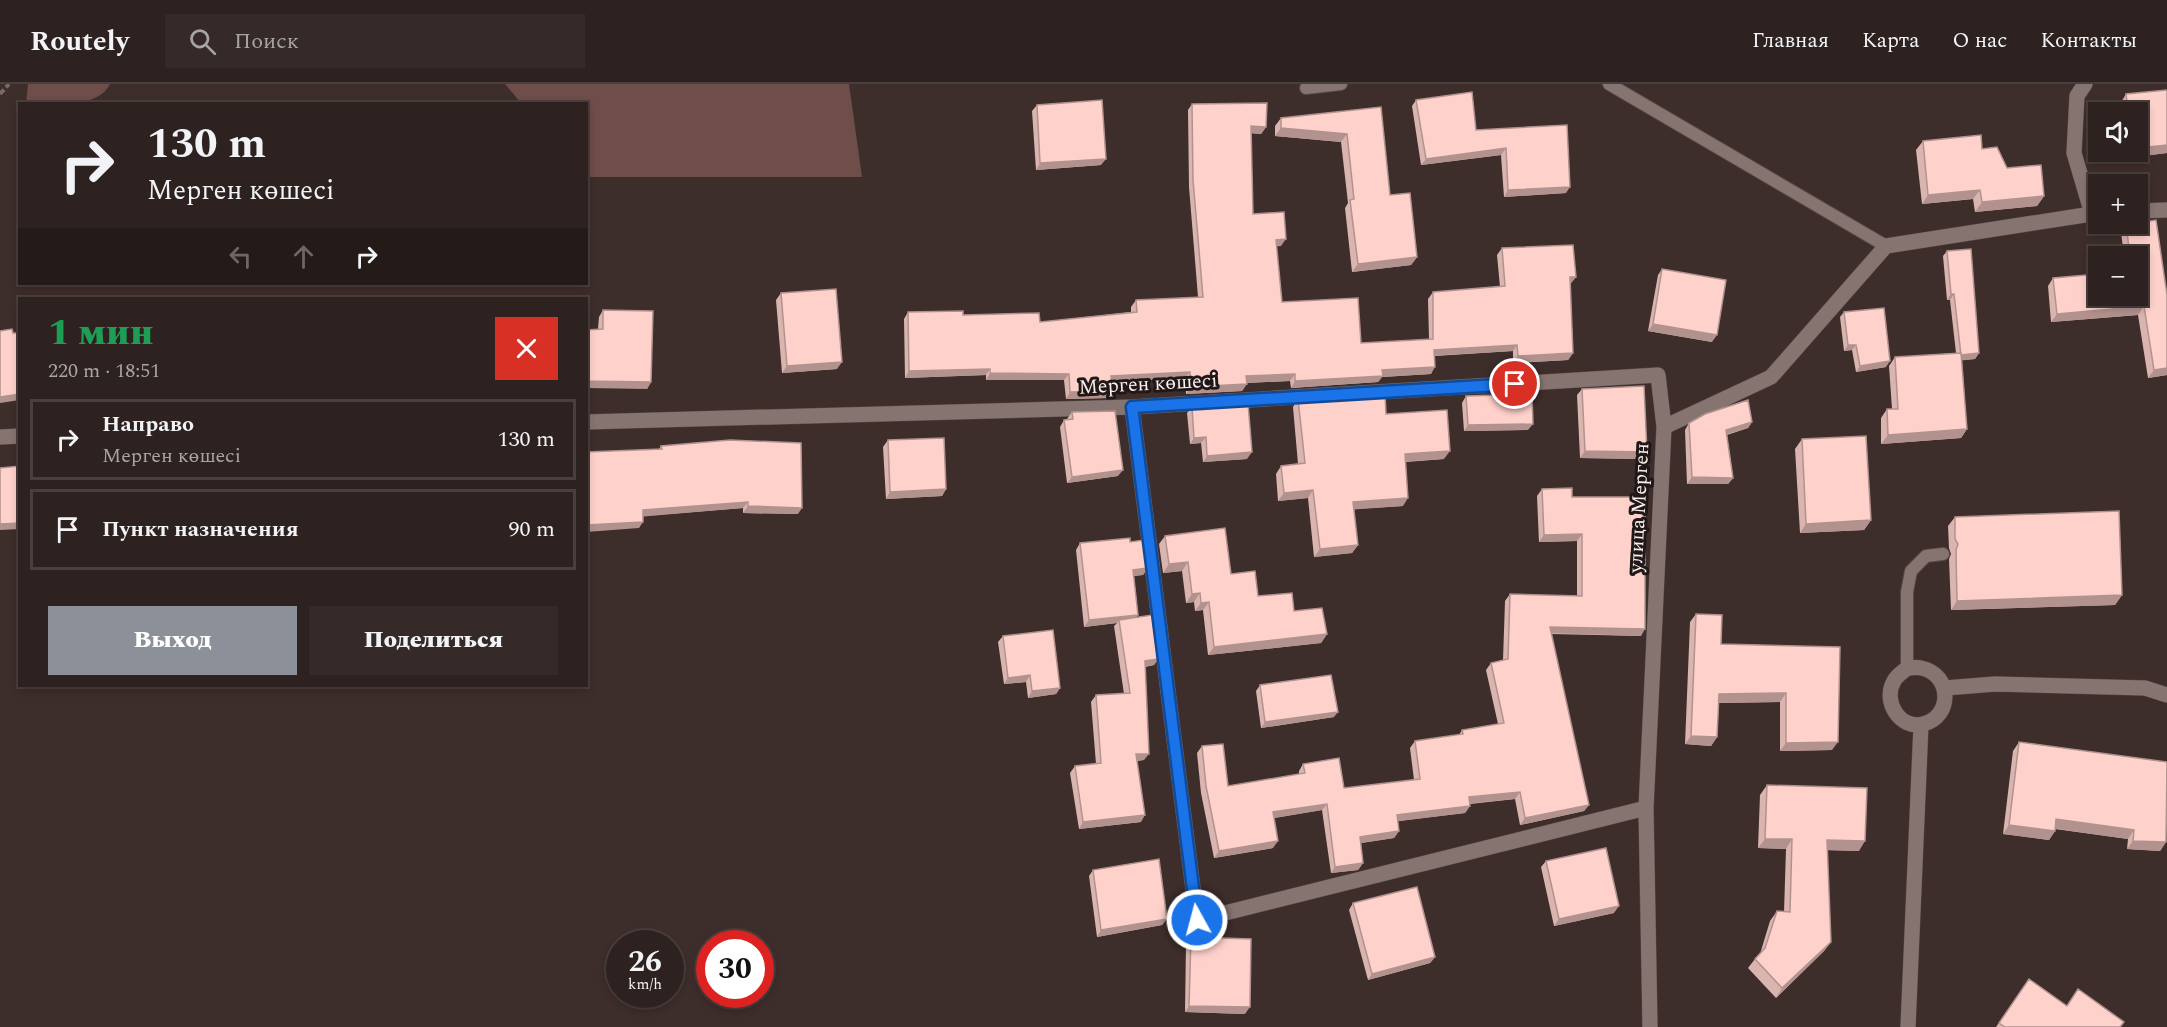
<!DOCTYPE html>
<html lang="ru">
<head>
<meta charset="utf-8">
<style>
	:root { --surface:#2e2220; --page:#362a29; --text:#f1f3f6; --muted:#a7a4a5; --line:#493f3e; --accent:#8c9099 }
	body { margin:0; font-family:Spectral,serif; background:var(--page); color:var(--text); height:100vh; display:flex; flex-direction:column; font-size:22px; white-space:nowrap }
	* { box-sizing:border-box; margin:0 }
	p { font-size:20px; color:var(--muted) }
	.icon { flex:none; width:33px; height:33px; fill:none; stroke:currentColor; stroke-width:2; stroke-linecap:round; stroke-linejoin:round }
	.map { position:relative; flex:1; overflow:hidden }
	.drawer { position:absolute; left:18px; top:213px; width:570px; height:390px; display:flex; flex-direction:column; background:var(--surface); border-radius:0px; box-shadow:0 3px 9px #0003,0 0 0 2px var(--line) }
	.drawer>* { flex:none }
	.top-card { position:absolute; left:18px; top:18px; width:570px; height:183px; border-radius:0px; box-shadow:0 3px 9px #0003,0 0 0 2px var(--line); background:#2e2220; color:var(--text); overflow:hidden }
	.buttons { position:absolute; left:2088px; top:18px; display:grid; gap:12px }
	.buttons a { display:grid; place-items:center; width:60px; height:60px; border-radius:0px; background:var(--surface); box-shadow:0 3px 9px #0003,0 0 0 2px var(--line); font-size:30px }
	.speed { position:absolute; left:606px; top:846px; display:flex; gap:12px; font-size:30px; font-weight:700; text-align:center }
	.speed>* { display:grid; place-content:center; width:78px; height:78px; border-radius:50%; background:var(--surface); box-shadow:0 3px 9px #0003,0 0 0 2px var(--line); line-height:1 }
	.speed small { font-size:15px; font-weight:400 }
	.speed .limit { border:9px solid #d22; background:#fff; color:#111 }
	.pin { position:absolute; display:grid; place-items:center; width:51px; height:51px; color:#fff; margin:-26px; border:3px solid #fff; border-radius:50%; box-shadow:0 2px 6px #0007 }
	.me { position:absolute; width:66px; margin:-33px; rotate:353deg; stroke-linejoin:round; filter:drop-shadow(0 0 4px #0008) }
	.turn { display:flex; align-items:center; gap:21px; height:126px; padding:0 30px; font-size:27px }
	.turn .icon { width:78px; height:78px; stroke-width:2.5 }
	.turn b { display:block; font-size:42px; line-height:51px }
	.lanes { display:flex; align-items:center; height:57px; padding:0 30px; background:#0003; justify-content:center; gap:30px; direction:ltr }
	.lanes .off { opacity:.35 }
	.round { display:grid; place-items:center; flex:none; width:63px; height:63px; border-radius:0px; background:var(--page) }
	.summary { display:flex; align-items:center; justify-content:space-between; height:102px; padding:0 30px }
	h1 { font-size:36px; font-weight:800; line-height:45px; color:#1e9e55 }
	.button { display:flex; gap:12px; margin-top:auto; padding:12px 30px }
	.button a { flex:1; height:69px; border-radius:0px; background:var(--accent); color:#fff; font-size:24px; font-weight:800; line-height:69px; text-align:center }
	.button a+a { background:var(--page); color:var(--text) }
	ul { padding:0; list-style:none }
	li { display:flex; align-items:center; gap:18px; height:81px; margin:0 12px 9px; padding:0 18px; border:3px solid var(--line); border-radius:0px }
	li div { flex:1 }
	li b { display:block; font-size:22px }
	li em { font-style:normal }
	header { display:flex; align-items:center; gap:36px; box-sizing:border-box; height:84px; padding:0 30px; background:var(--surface); border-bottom:2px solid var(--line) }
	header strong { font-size:28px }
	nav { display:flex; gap:33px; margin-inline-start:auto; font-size:21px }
	.search { width:420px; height:54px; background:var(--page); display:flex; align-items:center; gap:15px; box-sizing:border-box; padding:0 21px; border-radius:0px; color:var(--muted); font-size:22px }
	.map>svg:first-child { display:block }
	.green { fill:#6f4d48 }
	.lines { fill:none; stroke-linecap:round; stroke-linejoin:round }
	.lane-casing { stroke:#574a48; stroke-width:14 }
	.street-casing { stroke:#574a48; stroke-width:16 }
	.path { stroke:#796a68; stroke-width:4; stroke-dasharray:6 3; stroke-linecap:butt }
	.lane { stroke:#867471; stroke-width:12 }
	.street { stroke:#867471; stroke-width:15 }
	.wall { fill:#dab4af }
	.shaded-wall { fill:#b2928e }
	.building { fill:#fed1cb; stroke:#b2928e; stroke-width:1.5 }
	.route-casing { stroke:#114b97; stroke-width:15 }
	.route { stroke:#1a73e8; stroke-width:10 }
	.labels { text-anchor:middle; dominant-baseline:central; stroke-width:6; stroke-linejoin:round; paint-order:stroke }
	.street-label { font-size:20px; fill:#faefed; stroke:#1f1817 }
</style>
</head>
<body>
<header>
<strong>Routely</strong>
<div class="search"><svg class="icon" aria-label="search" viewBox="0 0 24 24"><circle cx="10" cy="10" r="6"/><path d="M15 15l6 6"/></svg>Поиск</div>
<nav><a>Главная</a><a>Карта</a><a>О нас</a><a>Контакты</a></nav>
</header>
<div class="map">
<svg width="2167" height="943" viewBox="0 0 2167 943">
	<rect width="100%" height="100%" fill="#3d2d2b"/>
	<path class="green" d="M28 0H110C97 26 50 20 26 19Z
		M505 0H849L862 93H587L586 20 521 19Z"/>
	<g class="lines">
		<g class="lane-casing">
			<path id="lane" d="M1609 0 1886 162
				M1306 4 1341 0
				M1907 584V508L1911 487 1926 472 1943 470"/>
		</g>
		<g class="street-casing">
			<path id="street" d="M2085 0 2077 12 2074 69 2092 130
				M2138 127 2167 126
				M1132 323 1197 836 1646 724
				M586 338 1132 323 1658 291 1664 343 1646 724 1650 943
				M1664 343 1771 293 1886 162 2098 129
				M0 353 20 352
				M1907 584C1912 584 1917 583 1921 584 1952 590 1953 633 1923 640 1900 646 1882 617 1894 597 1896 592 1903 588 1907 584Z
				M1945 604 1995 600 2145 604 2167 611
				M1908 943 1921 641"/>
		</g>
		<path class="path" d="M0 10 9 0"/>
		<use href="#lane" class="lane"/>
		<use href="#street" class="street"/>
	</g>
	<path class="wall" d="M2126 10 2167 69 2126 74 2125 68H2138V28H2121L2120 20Z
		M1416 16 1476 46 1567 41 1566 109 1504 113 1501 71 1421 81 1412 22Z
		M1192 20 1266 43 1261 50 1251 49 1253 130 1281 162H1276L1282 218 1361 259 1429 255 1428 215 1433 208 1500 203 1497 171 1502 164 1576 193 1571 199H1570L1573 269 1568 276 1513 279V267L1435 272 1431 290 1382 293 1378 298 1291 304 1290 297 1247 299 1242 307 1186 310 1185 294 1111 298 1108 314 1066 315 1064 296H986V291L905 294 904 235 908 228 963 231 1040 238 1131 228V223L1136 216 1198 213 1189 103 1188 26Z
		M1037 21 1101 81 1036 86 1032 27Z
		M1381 23 1390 111 1417 173 1411 181 1352 188 1345 124 1348 119 1341 58 1275 52V42L1281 34Z
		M1923 57 1982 65 2044 112 2037 122 1975 128 1973 115 1922 120 1916 66Z
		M2126 140 2167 211V291L2148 294 2138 231 2051 238 2048 202 2053 194 2138 212V172H2124L2121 148Z
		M1947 167 1979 269 1975 275 1962 276 1967 345 1961 354 1881 360V334L1887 325H1892L1889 282 1895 273 1956 269 1950 216H1947L1943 172Z
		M1662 185 1712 258 1648 247 1658 191Z
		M781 209 837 285 782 289 776 216Z
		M603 226 651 298 647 305 598 245 599 233Z
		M1844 228 1886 283 1856 288 1852 266 1844 267 1840 233Z
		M1582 305 1642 375 1580 374 1577 311Z
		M1466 312 1528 346 1464 347 1462 319Z
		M1298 315 1386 330 1444 375 1406 378 1403 422 1354 425 1358 461 1352 469 1314 473 1308 414 1278 417 1276 390 1281 382 1298 380 1293 323Z
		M1192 323 1247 375 1203 378 1201 359 1190 360 1187 329Z
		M1072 328 1118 392 1067 399 1060 343 1064 336H1067V335Z
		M1752 338 1748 344 1727 351 1733 394 1728 400H1687L1685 346 1689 339Z
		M1802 355 1871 436 1864 446 1800 449 1795 365Z
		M888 356 946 405 942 412 886 415 883 363Z
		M661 362 798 430 743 429V424L643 432 639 444 659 365Z
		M1542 405 1572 413 1641 552 1551 550 1589 721 1584 727 1520 741 1515 715 1470 720V722L1465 729 1398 737 1399 747 1394 754 1361 759 1363 779 1358 786 1331 789 1322 726 1274 734 1273 764 1214 774 1201 709 1197 669 1202 662 1228 702 1299 690V687L1303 680 1344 704 1414 696 1410 664 1415 657 1459 651 1462 646 1498 640 1486 586 1491 579 1503 576 1505 517 1510 510 1577 512V457L1539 458 1537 412Z
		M1955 433 2122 511 2115 521 1951 526 1949 475 1951 470 1949 464 1948 442Z
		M1165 452 1231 490 1258 512 1294 527 1327 550 1321 559 1208 571 1203 526 1195 527 1194 518 1186 519 1182 487 1163 489 1159 460Z
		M1130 458 1148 484 1143 491 1134 492 1138 531 1136 533 1158 575 1154 581 1145 583 1144 676 1137 677 1141 738 1079 745 1070 689 1075 682 1096 680 1091 618 1096 611 1124 610 1114 542 1117 539 1084 543 1076 466 1080 459Z
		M1696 530 1721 560 1840 563 1832 666 1780 667V618L1719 619 1717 653 1711 662 1685 660 1690 538Z
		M1003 552 1060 604 1056 610 1028 614 1026 598 1004 600 998 558Z
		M1260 601 1334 633 1261 644 1256 607Z
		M2019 658 2166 758 2160 767 2127 765 2128 755 2055 745V747L2049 756 2003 750 2013 667Z
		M1767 701 1859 767 1827 766 1831 858 1824 867 1776 914 1748 884 1755 875 1760 870 1770 837 1777 827 1784 828 1786 765 1758 764 1760 711Z
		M1546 777 1614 829 1554 842 1541 783Z
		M1093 786 1167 835 1162 841 1097 853 1089 792Z
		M1353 819 1435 873 1430 879 1368 896 1349 826Z
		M1191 853 1245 930 1185 928 1186 860Z
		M2029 895 2066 922 2120 943H1996Z"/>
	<path class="shaded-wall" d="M1251 42 1266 43 1261 50 1246 49Z
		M1281 44 1347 50 1341 58 1275 52Z
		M2167 61V69L2126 74 2130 68H2138V64Z
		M1506 64 1501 71 1421 81 1426 75Z
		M1106 75 1101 81 1036 86 1040 79Z
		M1570 103 1566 109 1504 113 1508 106Z
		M1980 106 1973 115 1922 120 1928 111Z
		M2044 112 2037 122 1975 128 1982 118Z
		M1286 155 1281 162 1271 163 1276 156Z
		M1417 173 1411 181 1352 188 1358 180Z
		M1570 193H1576L1571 199 1565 200Z
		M1951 210H1954L1950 216H1947Z
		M2144 222 2138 231 2051 238 2057 230Z
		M1653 240 1717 251 1712 258 1648 247Z
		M1517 261 1513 267 1429 272 1434 266Z
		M1848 261H1856L1852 266 1844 267Z
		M1573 269 1568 276 1513 279 1518 272Z
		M1979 269 1975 275 1957 277 1961 271Z
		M1890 277 1886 283 1856 288 1860 282Z
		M842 278 837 285 782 289 787 282Z
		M1435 283 1431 290 1382 293 1378 298 1291 304 1295 297 1382 286Z
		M2167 284V291L2148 294 2154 286Z
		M990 285 986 291 905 294 909 287Z
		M1190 288 1185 294 1106 299 1111 292Z
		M990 289 1069 290 1064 296H986Z
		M1295 290 1290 297 1241 299 1246 292Z
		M586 297 651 298 647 305 586 304Z
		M1247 300 1242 307 1186 310 1191 303Z
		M1113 307 1108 314 1066 315 1070 308Z
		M20 310V316L0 319V313Z
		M1752 338 1748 344 1721 352 1726 346Z
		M1533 340 1528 346 1464 347 1468 341Z
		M1967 345 1961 354 1881 360 1888 351Z
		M1206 353 1201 359 1190 360 1194 354Z
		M1450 367 1444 375 1399 378 1405 370Z
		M1585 367 1647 368 1642 375 1580 374Z
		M1252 368 1247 375 1203 378 1207 372Z
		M1123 386 1118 392 1067 399 1072 393Z
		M1692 393 1733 394 1728 400H1687Z
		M946 405 942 412 886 415 890 408Z
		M1313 406 1308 414 1278 417 1284 409Z
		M1408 414 1403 422 1347 426 1353 418Z
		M748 418 743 424 638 433 643 426Z
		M748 422 802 424 798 430 743 429Z
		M1871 436 1864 446 1800 449 1806 440Z
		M643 438 639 444 586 448V441Z
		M20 439V445L0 446V440Z
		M1582 450 1577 457 1539 458 1544 451Z
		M1358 461 1352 469 1314 473 1320 465Z
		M1188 478 1182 487 1163 489 1169 480Z
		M1148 484 1143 491 1129 492 1133 486Z
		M1200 509 1194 518 1186 519 1192 510Z
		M2122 511 2115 521 1951 526 1957 517Z
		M1209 518 1203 526 1195 527 1201 519Z
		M1138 531 1134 537 1119 536 1117 539 1084 543 1089 536Z
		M1550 543 1645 545 1641 552 1545 549Z
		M1327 550 1321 559 1208 571 1214 563Z
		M1158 575 1154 581 1140 584 1145 577Z
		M1030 591 1026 598 1004 600 1008 594Z
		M1060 604 1056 610 1028 614 1032 607Z
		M1786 609 1780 618 1713 619 1719 610Z
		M1338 628 1334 633 1261 644 1265 638Z
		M1691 652 1717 653 1711 662 1685 660Z
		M1838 658 1832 666 1780 667 1786 659Z
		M1136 670H1149L1144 676 1131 677Z
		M1520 708 1515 715 1464 720 1469 713Z
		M1327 720 1322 726 1268 735 1273 728Z
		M1589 721 1584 727 1520 741 1525 734Z
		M1470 722 1465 729 1392 738 1397 731Z
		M1145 731 1141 738 1079 745 1083 738Z
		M2056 735 2134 746 2128 755 2050 744Z
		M2009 741 2055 747 2049 756 2003 750Z
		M1399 747 1394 754 1355 760 1360 753Z
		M1765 755H1792L1786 765 1758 764Z
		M1827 756 1865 757 1859 767 1820 766Z
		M1278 757 1273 764 1214 774 1219 767Z
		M2133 757 2166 758 2160 767 2127 765Z
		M1363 779 1358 786 1331 789 1335 783Z
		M1619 822 1614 829 1554 842 1559 835Z
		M1167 835 1162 841 1097 853 1101 846Z
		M1831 858 1824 867 1776 914 1782 904Z
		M1435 873 1430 879 1368 896 1372 890Z
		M1189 922 1250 923 1245 930 1185 928Z"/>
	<path class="building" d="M2167 6V61L2138 64V28H2128L2126 10Z
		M1472 8 1476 46 1567 41 1570 103 1508 106 1506 64 1426 75 1416 16Z
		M1102 16 1106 75 1040 79 1037 21Z
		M1267 19 1266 43 1251 42 1253 130 1284 128 1286 155 1276 156 1282 218 1358 214 1361 259 1433 255V208L1505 202 1502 164 1573 161 1576 193H1570L1573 269 1518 272 1517 261 1434 266 1435 283 1382 286 1383 292 1295 297V290L1246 292 1247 300 1191 303 1190 288 1111 292 1113 307 1070 308 1069 290 990 289V285L909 287 908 228 963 227V231L1039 229 1040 238 1137 228 1136 216 1203 213 1193 96 1192 20Z
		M1381 23 1390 111 1410 109 1417 173 1358 180 1350 116 1354 115 1347 50 1281 44V34Z
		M1981 51 1982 65 1997 63 2007 84 2041 81 2044 112 1982 118 1980 106 1928 111 1923 57Z
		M2156 136 2167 211V284L2154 286 2144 222 2057 230 2053 194 2098 190V212H2138V172H2130L2126 140H2138V139Z
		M1971 165 1979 269 1961 271 1954 210H1951L1947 167Z
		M1662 185 1726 196 1717 251 1653 240Z
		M836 205 842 278 787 282 781 209Z
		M1884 224 1890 277 1860 282 1856 261H1848L1844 228Z
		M603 226 653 227 651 298 586 297V246L603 245Z
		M12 245 13 249H20V310L0 313V247Z
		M1961 269 1967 345 1888 351 1887 325H1898L1895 273Z
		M1644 302 1647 368 1585 367 1582 305Z
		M1385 310 1386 330 1447 326 1450 367 1405 370 1408 414 1353 418 1358 461 1320 465 1313 406 1284 409 1281 382 1305 379 1298 315Z
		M1532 310 1533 340 1468 341 1466 312Z
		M1748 316 1752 338 1726 346 1733 394 1692 393 1689 339 1705 330Z
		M1248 319 1252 368 1207 372 1206 353 1194 354 1192 323Z
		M1115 327 1123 386 1072 393 1064 336 1073 335 1072 328Z
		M1866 352 1871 436 1806 440 1802 355Z
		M944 354 946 405 890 408 888 356Z
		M730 356 801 359 802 424 748 422V418L643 426V438L586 441V368L662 365 661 362Z
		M20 382V439L0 440V384Z
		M1572 404V413H1645V545L1550 543 1589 721 1525 734 1520 708 1469 713 1470 722 1397 731 1399 747 1360 753 1363 779 1335 783 1327 720 1273 728 1278 757 1219 767 1206 702 1202 662 1223 660 1228 702 1305 689 1303 680 1339 674 1344 704 1420 695 1415 657 1463 650 1462 646 1504 639 1491 579 1508 575 1510 510 1582 512V450L1544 451 1542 405Z
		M2119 427 2122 511 1957 517 1956 466 1958 460 1955 455V433Z
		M1225 444 1231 490 1255 487 1258 512 1292 509 1294 527 1322 524 1327 550 1214 563 1209 518 1201 519 1200 509 1192 510 1188 478 1169 480 1165 452Z
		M1130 454V458L1144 456 1148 484 1133 486 1138 531 1089 536 1080 459Z
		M1696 530 1722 531 1721 560 1840 563 1838 658 1786 659V609L1719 610 1717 653 1691 652Z
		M1152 531 1158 575 1145 577 1149 670H1136L1145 731 1083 738 1075 682 1101 679 1096 611 1130 609 1119 536Z
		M1053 546 1060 604 1032 607 1030 591 1008 594 1003 552Z
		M1331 591 1338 628 1265 638 1260 601Z
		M2019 658 2167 678 2166 758 2133 757 2134 746 2056 735 2055 747 2009 741Z
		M1767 701 1867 704 1865 757 1827 756 1831 858 1782 904 1755 875 1765 864 1777 827 1790 828 1792 755H1765Z
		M1606 764 1619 822 1559 835 1546 777Z
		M1159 775 1167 835 1101 846 1093 786Z
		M1417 803 1435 873 1372 890 1353 819Z
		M1191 853 1251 855 1250 923 1189 922Z
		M2029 895 2067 922 2078 905 2124 938 2120 943H2005L1999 939Z"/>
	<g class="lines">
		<g class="route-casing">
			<path id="route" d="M1197 836 1132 323 1515 300"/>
		</g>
		<use href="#route" class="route"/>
	</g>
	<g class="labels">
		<g class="street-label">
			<text transform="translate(1148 300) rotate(-3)">Мерген көшесі</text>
			<text transform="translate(1639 424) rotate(-87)">улица Мерген</text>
		</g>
	</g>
</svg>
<div class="buttons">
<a><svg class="icon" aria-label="sound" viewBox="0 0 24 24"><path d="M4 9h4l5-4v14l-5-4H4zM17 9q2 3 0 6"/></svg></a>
<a>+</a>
<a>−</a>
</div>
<div class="speed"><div>26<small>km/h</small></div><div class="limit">30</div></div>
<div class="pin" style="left:1515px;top:300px;background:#d93025"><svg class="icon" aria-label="arrive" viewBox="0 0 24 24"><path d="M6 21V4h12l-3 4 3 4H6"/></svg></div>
<svg class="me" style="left:1197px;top:836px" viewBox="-20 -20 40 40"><circle r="17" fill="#1a73e8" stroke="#fff" stroke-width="3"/><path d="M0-11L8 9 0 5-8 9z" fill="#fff"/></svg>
<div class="top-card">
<div class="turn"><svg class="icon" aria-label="right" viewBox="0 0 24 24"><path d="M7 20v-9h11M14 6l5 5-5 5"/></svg><div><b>130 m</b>Мерген көшесі</div></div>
<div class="lanes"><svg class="icon off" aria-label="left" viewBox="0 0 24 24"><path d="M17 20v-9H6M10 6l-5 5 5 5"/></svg><svg class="icon off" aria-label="ahead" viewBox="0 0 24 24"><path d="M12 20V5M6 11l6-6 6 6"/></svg><svg class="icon" aria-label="right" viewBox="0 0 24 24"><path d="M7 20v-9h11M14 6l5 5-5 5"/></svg></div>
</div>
<section class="drawer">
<div class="summary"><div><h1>1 мин</h1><p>220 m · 18:51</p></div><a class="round" style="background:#d93025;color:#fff"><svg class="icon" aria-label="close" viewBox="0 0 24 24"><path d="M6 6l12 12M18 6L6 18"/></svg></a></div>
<ul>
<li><svg class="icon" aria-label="right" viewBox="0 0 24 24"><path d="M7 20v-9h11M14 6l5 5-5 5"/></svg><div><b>Направо</b><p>Мерген көшесі</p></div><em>130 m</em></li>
<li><svg class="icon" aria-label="arrive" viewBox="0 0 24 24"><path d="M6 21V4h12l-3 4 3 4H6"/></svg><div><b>Пункт назначения</b></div><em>90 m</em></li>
</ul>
<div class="button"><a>Выход</a><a>Поделиться</a></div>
</section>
</div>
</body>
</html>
